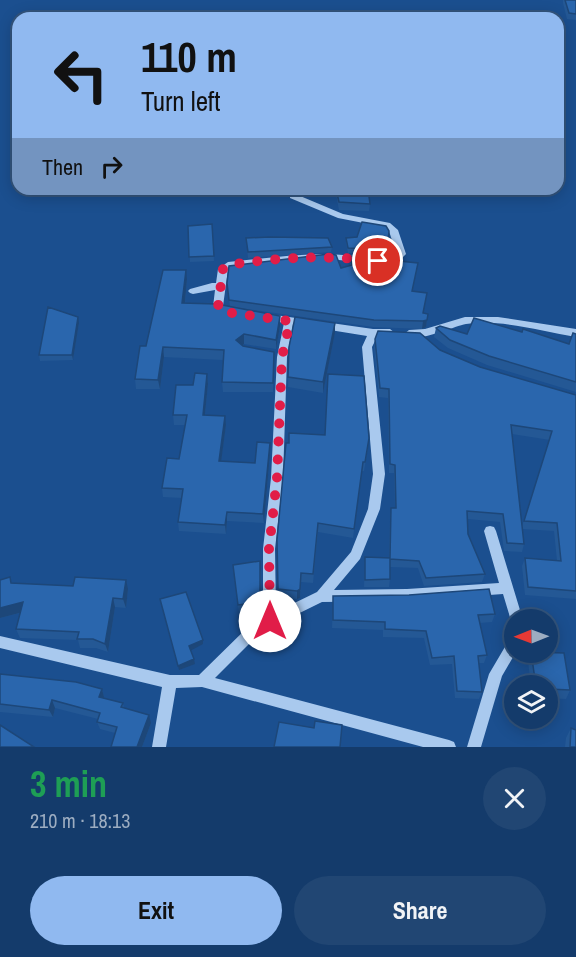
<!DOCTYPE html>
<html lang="en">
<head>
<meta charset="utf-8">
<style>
	:root { --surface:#143b6b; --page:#214673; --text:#f1f3f6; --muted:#9dadc1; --line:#33557e; --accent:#90b9f0 }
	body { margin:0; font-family:"Archivo Narrow",sans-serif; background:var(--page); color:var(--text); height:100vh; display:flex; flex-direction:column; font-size:22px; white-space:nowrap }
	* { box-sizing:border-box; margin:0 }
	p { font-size:20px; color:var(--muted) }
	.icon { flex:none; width:33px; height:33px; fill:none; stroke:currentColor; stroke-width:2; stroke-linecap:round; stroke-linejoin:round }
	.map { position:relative; height:747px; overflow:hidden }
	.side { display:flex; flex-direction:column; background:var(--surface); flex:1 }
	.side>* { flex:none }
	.top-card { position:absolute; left:12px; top:12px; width:552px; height:183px; border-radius:18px; box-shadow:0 3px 15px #0003,0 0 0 2px var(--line); background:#90b9f0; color:#111; overflow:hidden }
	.needle { width:39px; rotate:269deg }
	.buttons { position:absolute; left:504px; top:609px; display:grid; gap:12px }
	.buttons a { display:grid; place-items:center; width:54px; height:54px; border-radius:50%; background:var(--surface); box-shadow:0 3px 15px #0003,0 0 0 2px var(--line); font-size:30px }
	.pin { position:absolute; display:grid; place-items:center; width:51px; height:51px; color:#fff; margin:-26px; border:3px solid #fff; border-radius:50%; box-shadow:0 2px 6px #0007 }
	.me { position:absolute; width:66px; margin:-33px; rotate:0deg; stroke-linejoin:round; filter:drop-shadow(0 0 4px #0008) }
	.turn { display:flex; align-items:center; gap:21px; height:126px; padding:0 30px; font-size:27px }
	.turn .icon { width:78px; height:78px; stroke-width:2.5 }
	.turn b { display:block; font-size:42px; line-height:51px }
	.then { display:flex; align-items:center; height:57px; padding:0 30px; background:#0003; gap:12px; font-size:22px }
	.round { display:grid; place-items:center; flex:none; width:63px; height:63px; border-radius:32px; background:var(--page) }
	.summary { display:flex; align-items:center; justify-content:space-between; height:102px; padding:0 30px }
	h1 { font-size:36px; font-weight:700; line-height:45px; color:#1e9e55 }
	.cta { display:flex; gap:12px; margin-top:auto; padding:12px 30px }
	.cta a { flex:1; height:69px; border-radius:36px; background:var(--accent); color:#111; font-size:24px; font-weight:700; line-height:69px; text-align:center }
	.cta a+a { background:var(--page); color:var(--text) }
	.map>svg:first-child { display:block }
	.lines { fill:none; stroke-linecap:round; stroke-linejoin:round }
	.minor { fill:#a9c9ee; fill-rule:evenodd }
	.wall { fill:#245895; fill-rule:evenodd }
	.shaded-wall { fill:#1d4779 }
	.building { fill:#2a66ad; stroke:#1d4779; stroke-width:1.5 }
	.route { stroke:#e11d48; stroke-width:10; stroke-dasharray:0 18 }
</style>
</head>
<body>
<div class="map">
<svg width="576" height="747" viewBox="0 0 576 747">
	<rect width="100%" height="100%" fill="#1b4f8f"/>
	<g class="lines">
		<path class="minor" d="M293 193 343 214 390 223 398 230 406 254 399 261 378 264 329 259 230 268 228 270 223 306 230 312 225 315 213 307 215 290 193 294 190 293 188 291 190 289 212 283H216L218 269 228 262C270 258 313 251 355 256 367 257 386 262 396 253L389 231 384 227 338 218 290 198V194Z
			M268 314 373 329H390L395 333 390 337H377L372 347 385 474 380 509 360 559 334 590 407 589 499 583 484 531 486 527 490 526 494 527 496 531 523 620H514V625L512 624 503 594 407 601 322 602 261 632 215 678 449 740 454 742 456 747H423L202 687 176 688 166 747H152L162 687 0 648V636L170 675H199L251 624 263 618V549L271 478 277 357 284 323 264 319 263 317ZM293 324 367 336 362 347 373 474 368 509 351 552 317 592 276 612 275 549 283 478 287 357Z
			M465 317H498L576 329V337C541 331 501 319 466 324 451 327 415 345 404 334L409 330 425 329Z
			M514 638V652H516L502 676 481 747H467L489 674 509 640Z"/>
	</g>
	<path class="wall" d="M563 0H576V20L567 19 563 3Z
		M335 189H368L370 204 369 211 339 210Z
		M212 224 214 261 190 262 188 226Z
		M389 231 387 255 348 253 346 243V238L357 237Z
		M246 238 332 247 331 252 248 258Z
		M350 256 417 270 412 291 423 313 428 314 426 327 422 329 373 327 240 308 280 326 276 349 244 344 242 346 274 352 273 392H223L222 382 223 360 164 357 160 389H136L135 379 146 346 187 279 185 303 230 307 227 283 341 268 350 265Z
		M79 323 73 360 40 361 39 355Z
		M436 328 467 334 569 344 576 334V392L487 365 448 348 434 337Z
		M335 333 323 393 288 387 289 347Z
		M375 339 440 350 480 367 576 395V599L525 595 522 566 525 558 557 561 554 531 522 529 524 544 522 552 504 551 500 522 468 519V534L485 574 482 582 424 586 418 568 390 567V579L389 587H364L365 557 389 558 390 516 391 508H395L394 473H389L388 398 379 397 374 347ZM512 434 550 440 522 526Z
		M207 374 208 384 205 415 226 425 221 461 255 463 270 452 264 523 227 521 226 534 179 531 178 522 182 498 163 497 162 488 179 459 185 425H174L173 415 193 385Z
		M368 448 364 471H362L353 538 318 532 313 583 301 582 300 598 297 599 278 598 277 540Z
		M261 571V611L239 614 234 574Z
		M0 580 13 584 128 589 126 608 115 607 108 652 96 648H80L78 640 20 638 16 629 20 613 0 618Z
		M333 596 495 614 492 622 480 623 487 655 484 663H479L482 692 479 699 455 698 452 664 430 665 424 638 383 637V630L332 628Z
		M531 652 570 690 566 699 548 698V686H531L528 661Z
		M0 674 102 689 104 697V698L123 703 124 708 151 723 142 747H111L115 733 100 729 97 722 98 719 55 708 53 717 0 712Z
		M571 728 576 747H565L566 738Z"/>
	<path class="shaded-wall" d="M186 270 187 279 184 312 182 303Z
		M428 314 426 327 422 329 423 321Z
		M280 316V326L276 349V340Z
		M78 317 79 323 73 360 72 355Z
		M335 323V333L323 393V382Z
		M244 334V344L237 350 236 340Z
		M163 347 164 357 160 389 158 380Z
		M207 374 208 384 204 424 203 415Z
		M225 416 226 425 220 470 219 461Z
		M270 443V452L264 523 263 514Z
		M227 512V521L226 534 225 525Z
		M301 573 300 598 297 599V591Z
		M126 580 128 589 126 608 123 599Z
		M113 598 115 607 108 652 105 644Z
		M23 602 27 611 0 618V608Z
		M203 640V644L190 651 189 646Z
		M194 659 195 664 179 670 178 666Z
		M102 689 104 697 101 704 99 697Z
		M52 700 55 708 53 717 49 710Z
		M149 715 151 723 142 747H137Z"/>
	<path class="building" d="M565 0H576V14L569 13Z
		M336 189H368L370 204 339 202Z
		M362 222 386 226 389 231 387 250 348 248 346 238 357 237Z
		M212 224 214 256 189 257 188 226Z
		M270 237 328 238 332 247 248 252 246 238Z
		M329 254 336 255 341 268 352 265 350 256 418 263 412 291 427 293 423 313 428 314 427 320 423 321 374 320 229 300 227 283 229 266Z
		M163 270H186L182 303 217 304 280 316 276 340 244 334 236 340 243 346 274 352 273 383 222 382 224 350 163 347 158 380 135 379 140 346H146Z
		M48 307 78 317 72 355H39Z
		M295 317 335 323 323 382 288 377 289 347Z
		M474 318 522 332 523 329 569 344 573 333 576 334V382L489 356 450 340 436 328 440 326 467 334Z
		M378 331 420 333 440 350 480 367 576 395V591L528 587 525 558 561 561 557 523 524 521 552 431 511 425 524 544 507 543 503 514 467 511 468 534 485 574 426 578 419 561 390 559V579L365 580V557L390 558 391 508H396L395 465 390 464 389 389 380 388 375 339Z
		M195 373 207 374 203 415 225 416 219 461 255 463 257 442 270 443 263 514 227 512 225 525 178 522 183 489 162 488 167 458 179 459 187 415H173L176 385H193Z
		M328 374 364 376 369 438 365 462H363L354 529 318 523 313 574 301 573 300 589 297 591 278 589 277 540 286 443H289V433L325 435Z
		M260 561V602L238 605 233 565Z
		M10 577 11 583 73 586 75 577 126 580 123 599 113 598 105 644 93 639H77L79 632 16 629 23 602 0 608V580Z
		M489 589 495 614 478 615 487 655 478 656 482 692 457 691 454 656 432 658 426 631 385 629V622L333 620V596L409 595Z
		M186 592 203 640 189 646 194 659 178 666 160 599Z
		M531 652 564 653 570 690 548 689V686H536Z
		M0 674 76 682 102 689 99 697 123 703 121 707 149 715 137 747H111L117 727 97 722 100 713 52 700 49 710 0 704Z
		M315 721 342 725 340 747H274L279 722 314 728Z
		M0 725 34 747H0Z
		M571 728 576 730V747H570Z"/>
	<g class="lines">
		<path class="route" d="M270 621 269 549 277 478 282 357 290 321 224 312 218 307 223 269 228 265C283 257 323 255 378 261"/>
	</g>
</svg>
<div class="buttons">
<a><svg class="needle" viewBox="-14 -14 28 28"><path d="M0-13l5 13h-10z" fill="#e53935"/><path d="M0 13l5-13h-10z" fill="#9dadc1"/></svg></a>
<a><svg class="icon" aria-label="layers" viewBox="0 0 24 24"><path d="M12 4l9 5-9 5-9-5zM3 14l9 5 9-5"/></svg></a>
</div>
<div class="pin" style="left:378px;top:261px;background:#d93025"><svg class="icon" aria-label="arrive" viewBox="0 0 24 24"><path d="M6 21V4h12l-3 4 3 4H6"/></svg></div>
<svg class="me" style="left:270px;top:621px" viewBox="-20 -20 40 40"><circle r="19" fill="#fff"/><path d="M0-13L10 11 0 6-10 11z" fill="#e11d48"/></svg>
<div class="top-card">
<div class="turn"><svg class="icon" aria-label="left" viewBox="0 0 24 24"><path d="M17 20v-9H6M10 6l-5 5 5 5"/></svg><div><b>110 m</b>Turn left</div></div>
<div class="then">Then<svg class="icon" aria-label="right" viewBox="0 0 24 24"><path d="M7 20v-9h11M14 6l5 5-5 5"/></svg></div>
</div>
</div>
<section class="side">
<div class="summary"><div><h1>3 min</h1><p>210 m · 18:13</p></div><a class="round"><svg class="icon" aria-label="close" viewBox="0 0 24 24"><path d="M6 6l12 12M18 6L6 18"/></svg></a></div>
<div class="cta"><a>Exit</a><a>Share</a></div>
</section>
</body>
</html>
